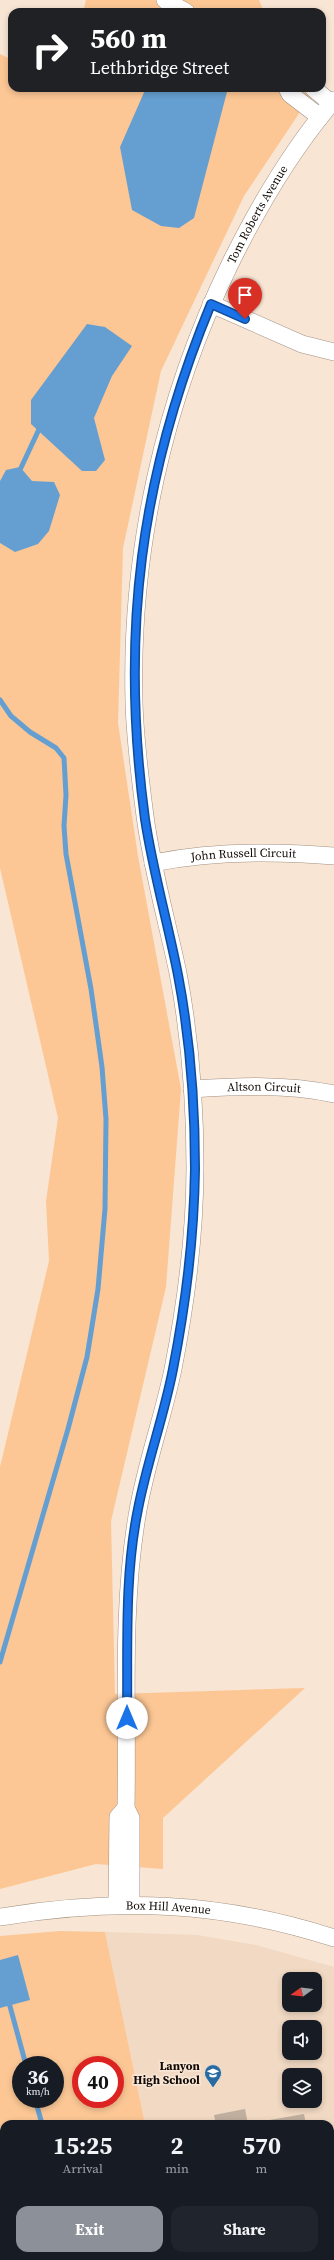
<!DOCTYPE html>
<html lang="en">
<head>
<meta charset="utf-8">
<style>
	:root { --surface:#171b24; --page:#20242c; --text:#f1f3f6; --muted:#9ea1a6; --accent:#8c9099 }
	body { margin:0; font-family:"Source Serif 4",serif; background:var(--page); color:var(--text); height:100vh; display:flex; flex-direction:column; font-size:15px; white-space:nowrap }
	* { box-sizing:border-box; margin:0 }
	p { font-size:13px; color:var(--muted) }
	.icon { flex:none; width:22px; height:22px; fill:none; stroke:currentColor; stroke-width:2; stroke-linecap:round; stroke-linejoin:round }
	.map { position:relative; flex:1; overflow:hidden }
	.panel { position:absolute; left:0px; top:2120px; width:334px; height:140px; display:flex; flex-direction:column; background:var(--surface); border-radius:12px 12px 0 0; box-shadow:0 2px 6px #0003 }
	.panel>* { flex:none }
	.guide { position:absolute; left:8px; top:8px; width:318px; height:84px; border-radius:12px; box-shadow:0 2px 6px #0003; background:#202124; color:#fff; overflow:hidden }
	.needle { width:26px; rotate:255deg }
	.fabs { position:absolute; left:282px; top:1972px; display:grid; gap:8px }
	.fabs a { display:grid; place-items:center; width:40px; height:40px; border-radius:8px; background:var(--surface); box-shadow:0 2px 6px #0003; font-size:20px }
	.speed { position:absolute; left:12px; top:2056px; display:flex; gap:8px; font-size:20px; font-weight:700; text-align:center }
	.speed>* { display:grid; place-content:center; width:52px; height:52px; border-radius:50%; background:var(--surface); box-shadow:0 2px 6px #0003; line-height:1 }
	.speed small { font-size:10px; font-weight:400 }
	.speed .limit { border:6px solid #d22; background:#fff; color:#111 }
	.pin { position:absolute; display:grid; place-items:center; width:34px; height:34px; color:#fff; margin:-41px -17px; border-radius:50% 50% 50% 0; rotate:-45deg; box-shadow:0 0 4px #0007 }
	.pin .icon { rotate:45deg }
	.me { position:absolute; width:44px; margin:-22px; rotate:0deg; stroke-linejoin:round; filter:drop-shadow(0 0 3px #0008) }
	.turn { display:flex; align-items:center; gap:14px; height:84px; padding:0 16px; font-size:18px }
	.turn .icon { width:52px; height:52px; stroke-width:2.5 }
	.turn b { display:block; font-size:28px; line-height:34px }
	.eta { display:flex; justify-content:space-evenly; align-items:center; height:68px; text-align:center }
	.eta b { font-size:24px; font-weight:700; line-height:28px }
	.cta { display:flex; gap:8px; margin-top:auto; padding:8px 16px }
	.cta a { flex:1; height:46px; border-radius:12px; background:var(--accent); color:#fff; font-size:16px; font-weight:700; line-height:46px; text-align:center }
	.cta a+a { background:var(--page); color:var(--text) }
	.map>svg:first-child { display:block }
	.built { fill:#f1d9c3; fill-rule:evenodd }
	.green { fill:#fcc795; fill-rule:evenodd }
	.water { fill:#659fd1 }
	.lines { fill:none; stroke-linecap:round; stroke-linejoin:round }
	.stream { stroke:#659fd1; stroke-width:5 }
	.building { fill:#c0ae9e }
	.minor-casing { stroke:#a29182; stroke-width:18 }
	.minor { stroke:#fff; stroke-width:17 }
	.route-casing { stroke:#114b97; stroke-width:10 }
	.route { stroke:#1a73e8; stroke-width:7 }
	.labels { text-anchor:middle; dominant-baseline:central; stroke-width:3.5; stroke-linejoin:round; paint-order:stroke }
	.street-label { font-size:12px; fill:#100a06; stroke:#f8e5d4 }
	.poi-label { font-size:12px; font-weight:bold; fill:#100a06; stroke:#f8e5d4; text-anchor:end }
</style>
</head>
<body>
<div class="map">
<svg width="334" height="2260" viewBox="0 0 334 2260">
	<rect width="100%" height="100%" fill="#f8e5d4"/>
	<path class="built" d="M105 1932 197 1935 256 1945 334 1967V2260H172L171 2256H330V2124H145ZM289 1979H315V2005H289ZM289 2027H315V2053H289ZM289 2075H315V2101H289Z"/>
	<path class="green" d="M86 0H259L264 12H83Z
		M0 54 12 60V88H316L244 196 161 371 123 548 118 723 138 856 181 1089 166 1287 111 1521 115 1694 305 1688 163 1818V1869L96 1864 0 1889V1467L49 1261 46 1201 58 1118 0 868Z
		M60 1931 105 1932 145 2124H4V2256H171L172 2260H0V1936ZM21 2065H55V2099H21ZM81 2065H115V2099H81Z"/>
	<path class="water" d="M146 88H228L194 218 179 228 161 226 132 210 120 147Z
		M87 324 105 327 132 346 112 376 94 418 105 460 96 471H82L31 424V400Z
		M20 467 32 481 54 482 60 495 49 531 38 544 15 552 0 543V481L6 470Z
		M18 1955 30 2000 0 2008V1960Z"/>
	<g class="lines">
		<path class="stream" d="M19 472 41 425
			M0 700 11 716 30 732 56 748 64 758 66 795 64 826 66 854 91 989 102 1067 106 1119 105 1209 98 1289 87 1357 68 1429 0 1662
			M8 1999 26 2065
			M35 2099 42 2124
			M78 2256 79 2260"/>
	</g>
	<path class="building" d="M245 2109 248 2124H216L214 2115Z
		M304 2114 306 2124H252V2123Z
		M330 2187 334 2199V2210H331L334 2223V2260H238L237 2256H330Z"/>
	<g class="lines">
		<g class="minor-casing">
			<g id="minor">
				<path d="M165 0 186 12"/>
				<path d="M287 88 290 94 320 117"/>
				<path d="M313 88 331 103"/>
				<path d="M211 304 302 344 334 352"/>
				<path id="s1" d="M153 863C213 851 273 851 334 856"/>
				<path id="s2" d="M192 1089C241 1086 287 1084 334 1094"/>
				<path d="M117 1904 118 1817 126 1808"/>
				<path id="s3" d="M131 1904V1818L126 1808C128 1710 121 1612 137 1516 145 1466 163 1418 173 1369 186 1303 195 1235 195 1167 195 1102 190 1036 178 973 167 921 152 869 145 816 140 778 135 740 134 702 130 550 164 400 230 264 258 207 292 149 334 100"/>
				<path id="s4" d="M0 1917C117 1898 220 1901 334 1938"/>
			</g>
		</g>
		<use href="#minor" class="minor"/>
	</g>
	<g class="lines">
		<g class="route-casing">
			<path id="route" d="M127 1718C128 1648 124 1578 138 1509 147 1462 164 1416 173 1369 186 1303 194 1236 195 1169 195 1104 190 1038 178 975 168 923 153 872 145 819 120 635 140 476 211 304L245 319"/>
		</g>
		<use href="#route" class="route"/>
	</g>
	<defs>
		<g id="school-pin" transform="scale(0.9)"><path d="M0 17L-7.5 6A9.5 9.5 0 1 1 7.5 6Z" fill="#276ba0" stroke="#f8e5d4"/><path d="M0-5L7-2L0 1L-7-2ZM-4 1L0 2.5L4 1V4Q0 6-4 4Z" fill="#fff"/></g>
	</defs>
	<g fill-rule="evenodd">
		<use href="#school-pin" x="213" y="2073"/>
	</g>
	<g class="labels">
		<g class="street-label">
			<text stroke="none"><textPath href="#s3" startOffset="1724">Tom Roberts Avenue</textPath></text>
			<text stroke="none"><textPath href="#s1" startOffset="91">John Russell Circuit</textPath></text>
			<text stroke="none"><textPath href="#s2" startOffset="72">Altson Circuit</textPath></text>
			<text stroke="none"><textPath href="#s4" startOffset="169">Box Hill Avenue</textPath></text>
		</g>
		<g class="poi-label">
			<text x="200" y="2066">Lanyon<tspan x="200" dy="14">High School</tspan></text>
		</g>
	</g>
</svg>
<div class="fabs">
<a><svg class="needle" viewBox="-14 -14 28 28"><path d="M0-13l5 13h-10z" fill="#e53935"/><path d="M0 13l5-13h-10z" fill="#9ea1a6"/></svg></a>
<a><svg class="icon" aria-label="sound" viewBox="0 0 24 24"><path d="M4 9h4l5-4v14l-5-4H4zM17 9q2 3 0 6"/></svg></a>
<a><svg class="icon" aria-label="layers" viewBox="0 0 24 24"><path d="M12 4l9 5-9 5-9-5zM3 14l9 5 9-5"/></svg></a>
</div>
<div class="speed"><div>36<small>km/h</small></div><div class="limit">40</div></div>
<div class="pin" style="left:245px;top:319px;background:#d93025"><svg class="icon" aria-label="arrive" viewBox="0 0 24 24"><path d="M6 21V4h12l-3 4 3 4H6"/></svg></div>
<svg class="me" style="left:127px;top:1718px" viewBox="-20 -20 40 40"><circle r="19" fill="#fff"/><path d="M0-13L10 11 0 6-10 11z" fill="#1a73e8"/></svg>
<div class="guide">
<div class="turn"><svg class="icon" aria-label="right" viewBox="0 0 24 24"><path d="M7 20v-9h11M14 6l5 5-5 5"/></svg><div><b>560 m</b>Lethbridge Street</div></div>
</div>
<section class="panel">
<div class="eta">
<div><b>15:25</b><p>Arrival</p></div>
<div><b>2</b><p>min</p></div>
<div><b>570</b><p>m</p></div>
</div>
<div class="cta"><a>Exit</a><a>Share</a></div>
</section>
</div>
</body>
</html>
